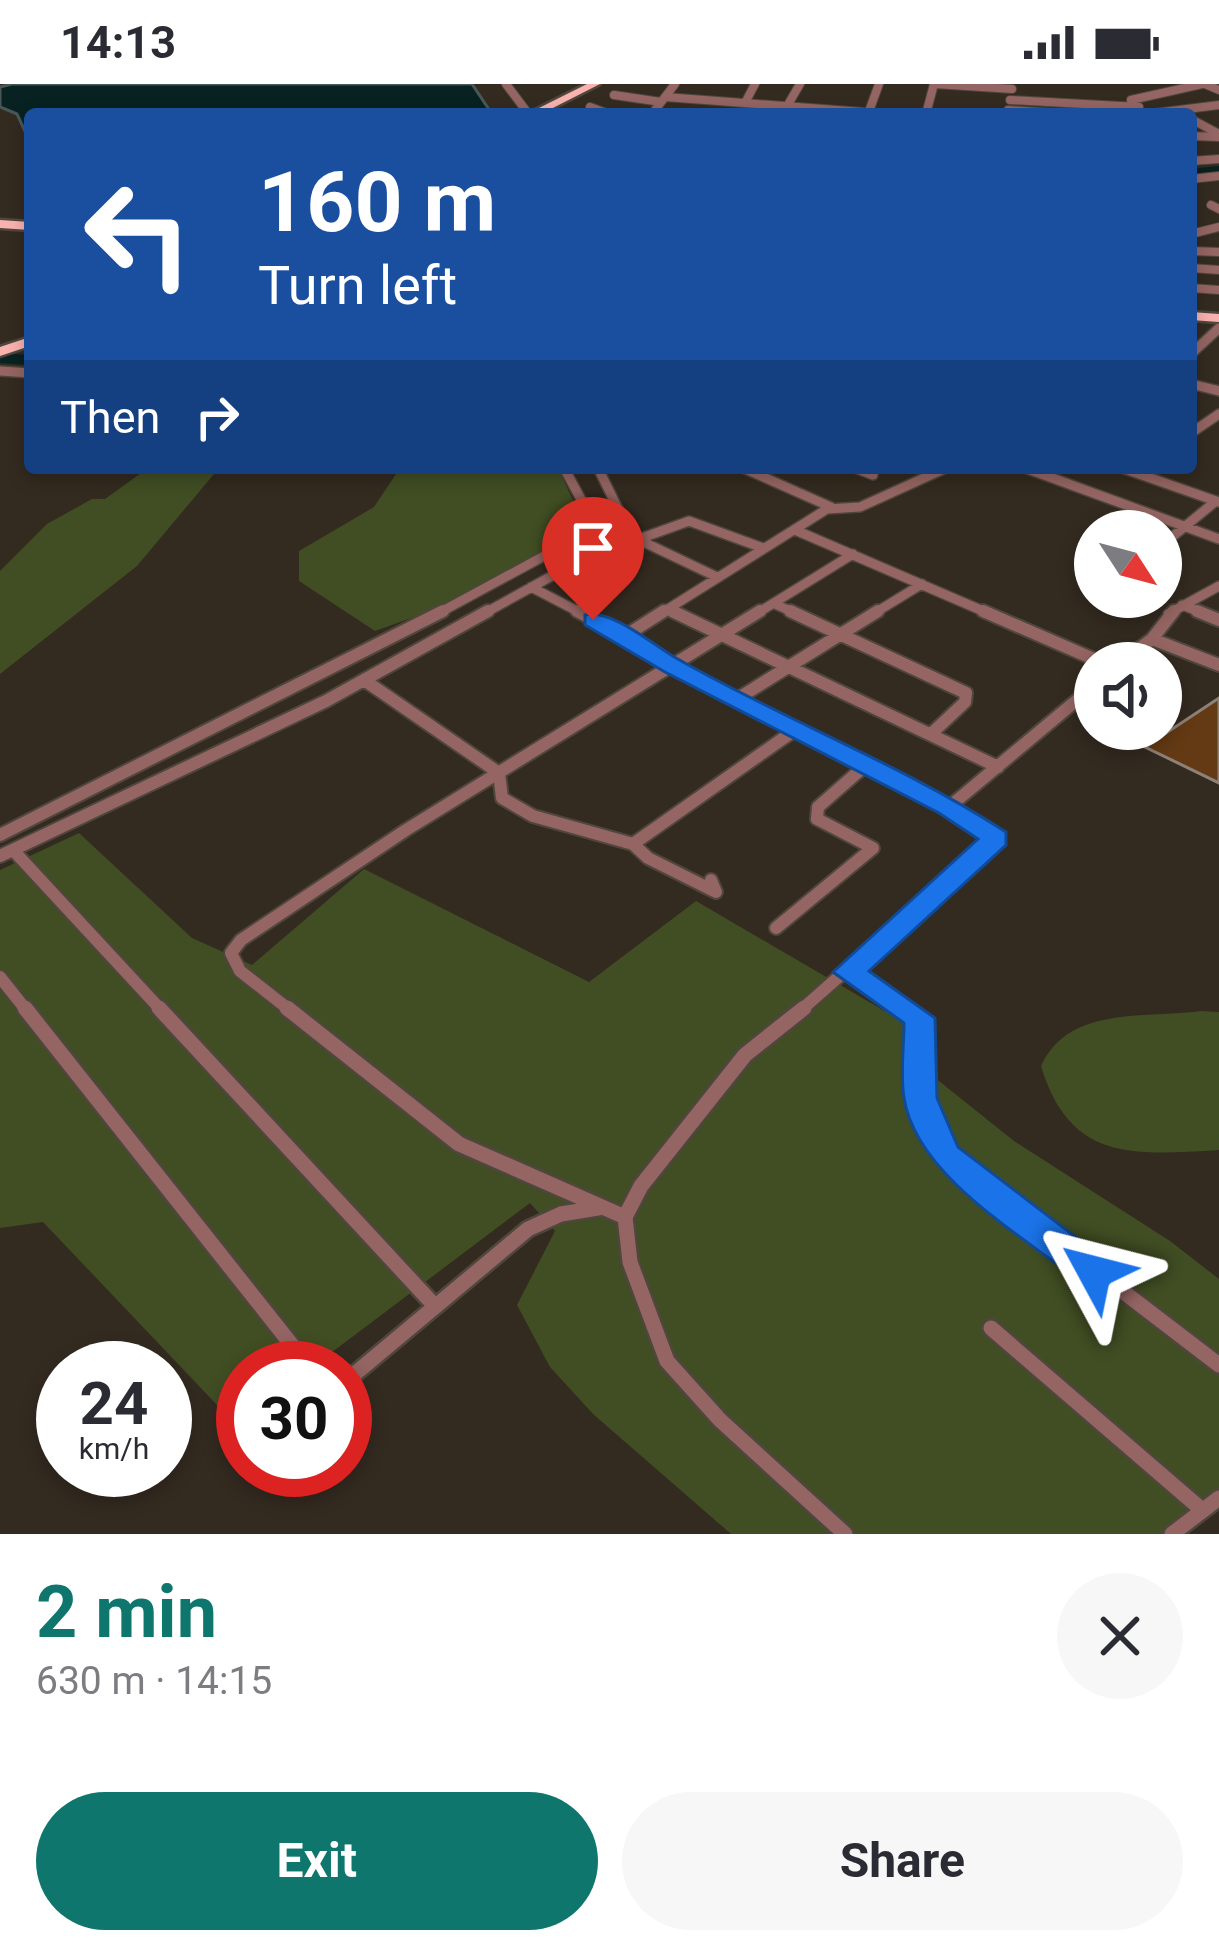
<!DOCTYPE html>
<html lang="en">
<head>
<meta charset="utf-8">
<style>
	:root { --surface:#fff; --page:#f7f7f7; --text:#2b2b33; --muted:#7c7c81; --accent:#0f766e }
	body { margin:0; font-family:Roboto,sans-serif; background:var(--page); color:var(--text); height:100vh; display:flex; flex-direction:column; font-size:45px; white-space:nowrap }
	* { box-sizing:border-box; margin:0 }
	p { font-size:39px; color:var(--muted) }
	.icon { flex:none; width:66px; height:66px; fill:none; stroke:currentColor; stroke-width:2; stroke-linecap:round; stroke-linejoin:round }
	.map { position:relative; height:1450px; overflow:hidden }
	.side { display:flex; flex-direction:column; background:var(--surface); flex:1 }
	.side>* { flex:none }
	.guide { position:absolute; left:24px; top:24px; width:1173px; height:366px; border-radius:12px; box-shadow:0 6px 18px #0003; background:#1a4fa0; color:#fff; overflow:hidden }
	.needle { width:78px; rotate:126deg }
	.fabs { position:absolute; left:1074px; top:426px; display:grid; gap:24px }
	.fabs a { display:grid; place-items:center; width:108px; height:108px; border-radius:50%; background:var(--surface); box-shadow:0 6px 18px #0003; font-size:60px }
	.speed { position:absolute; left:36px; top:1257px; display:flex; gap:24px; font-size:60px; font-weight:700; text-align:center }
	.speed>* { display:grid; place-content:center; width:156px; height:156px; border-radius:50%; background:var(--surface); box-shadow:0 6px 18px #0003; line-height:1 }
	.speed small { font-size:30px; font-weight:400 }
	.speed .limit { border:18px solid #d22; background:#fff; color:#111 }
	.pin { position:absolute; display:grid; place-items:center; width:102px; height:102px; color:#fff; margin:-123px -51px; border-radius:50% 50% 50% 0; rotate:-45deg; box-shadow:0 0 12px #0007 }
	.pin .icon { rotate:45deg }
	.me { position:absolute; width:132px; margin:-66px; rotate:308deg; stroke-linejoin:round; filter:drop-shadow(0 0 9px #0008) }
	.turn { display:flex; align-items:center; gap:42px; height:252px; padding:0 36px; font-size:54px }
	.turn .icon { width:156px; height:156px; stroke-width:2.5 }
	.turn b { display:block; font-size:84px; line-height:102px }
	.then { display:flex; align-items:center; height:114px; padding:0 36px; background:#0003; gap:24px; font-size:45px }
	.round { display:grid; place-items:center; flex:none; width:126px; height:126px; border-radius:63px; background:var(--page) }
	.summary { display:flex; align-items:center; justify-content:space-between; height:204px; padding:0 36px }
	h1 { font-size:72px; font-weight:700; line-height:90px; color:var(--accent) }
	.cta { display:flex; gap:24px; margin-top:auto; padding:24px 36px }
	.cta a { flex:1; height:138px; border-radius:72px; background:var(--accent); color:#fff; font-size:48px; font-weight:700; line-height:138px; text-align:center }
	.cta a+a { background:var(--page); color:var(--text) }
	.status { display:flex; justify-content:space-between; align-items:center; height:84px; padding:0 60px; background:var(--surface); direction:ltr }
	.status svg { height:33px; fill:currentColor }
	.map>svg:first-child { display:block }
	.green { fill:#414e23 }
	.water { fill:#082121; stroke:#495857; stroke-width:3 }
	.lines { fill:none; stroke-linecap:round; stroke-linejoin:round }
	.canal-far1 { stroke:#082121; stroke-width:8 }
	.canal { stroke:#082121; stroke-width:10 }
	.building { fill:#643a14; stroke:#8e8177; stroke-width:3 }
	.minor-far3-casing { stroke:#4f463d; stroke-width:10 }
	.minor-far2-casing { stroke:#4f463d; stroke-width:12 }
	.minor-far1-casing { stroke:#4f463d; stroke-width:16 }
	.minor-casing { stroke:#4f463d; stroke-width:20 }
	.trunk-casing { stroke:#4f463d; stroke-width:5 }
	.minor-far3 { stroke:#946562; stroke-width:8 }
	.minor-far2 { stroke:#946562; stroke-width:9 }
	.minor-far1 { stroke:#946562; stroke-width:12 }
	.minor { stroke:#946562; stroke-width:15 }
	.trunk { fill:#fab2ae; fill-rule:evenodd }
	.route { fill:#1a73e8; stroke:#114b97; stroke-width:3 }
</style>
</head>
<body>
<div class="status"><b>14:13</b><svg viewBox="0 0 49 12"><path d="M0 12V9h3v3zM5 12V6h3v6zM10 12V3h3v9zM15 12V0h3v12zM26 1h20v11H26zM47 4h2v5h-2z"/></svg></div>
<div class="map">
<svg width="1219" height="1450" viewBox="0 0 1219 1450">
	<rect width="100%" height="100%" fill="#332a20"/>
	<path class="green" d="M148 384H219L137 482 0 590V487L47 440 92 415H105Z
		M400 384H558L586 444 470 513 375 547 299 497V467L374 423Z
		M79 749 192 854 252 881 364 785 589 898 696 817 907 940 934 993 1014 1057 1170 1157 1219 1195V1411L1168 1450H731L593 1330 550 1283 517 1221 555 1147 530 1119 311 1284H243V1335L236 1341 43 1138 0 1144V786Z
		M1201 927 1219 928V1066C1133 1071 1070 1078 1041 982 1069 921 1144 935 1201 927Z"/>
	<path class="water" d="M12 0H472L490 27 30 30V58L17 30 0 23V3Z"/>
	<g class="lines">
		<path class="canal-far1" d="M1191 89 1219 86"/>
		<path class="canal" d="M0 274 30 276"/>
	</g>
	<path class="building" d="M1219 614V699L1145 663Z"/>
	<g class="lines">
		<g class="minor-far3-casing">
			<path id="minor-far3" d="M506 0 527 28
				M935 0 1012 5
				M1205 0 1219 6
				M614 11 661 18
				M665 13 889 30
				M1010 16 1139 23
				M1131 16 1202 0
				M745 19 755 0
				M590 23 609 30
				M786 24 800 0
				M1008 26 1069 30
				M652 30 675 0
				M868 30 879 0
				M926 30 934 0
				M1147 30 1219 21
				M1191 35 1219 50
				M1191 52 1218 53
				M1191 77 1219 75
				M1191 95 1219 92
				M1211 121 1219 125
				M1191 150 1219 143
				M1191 167 1219 168
				M1191 184 1219 186
				M1191 204 1219 206"/>
		</g>
		<g class="minor-far2-casing">
			<path id="minor-far2" d="M1191 270 1219 244
				M0 287 30 289
				M1191 300 1219 307
				M1191 349 1219 330
				M743 384 831 423
				M855 384 873 391
				M1025 384 1219 455
				M1122 384 1219 418
				M795 446 990 530
				M633 453 717 493
				M639 455 689 437 763 464
				M1161 462 1216 417
				M531 503 583 530
				M775 520 797 530
				M1182 521 1205 530
				M667 525 678 530
				M437 530 568 459 588 441 589 430 564 384
				M483 530 608 461 624 437 598 384
				M660 530 827 425 860 423 946 384
				M756 530 853 470
				M873 530 922 500
				M1168 530 1219 502"/>
		</g>
		<g class="minor-far1-casing">
			<path id="minor-far1" d="M577 527 625 552 664 527
				M672 527 998 683
				M790 527 966 609 965 618 931 650
				M983 527 1103 579
				M1197 527 1219 536
				M625 552C744 627 878 676 996 754L800 927
				M1152 555 1174 527
				M1120 579 1152 555 1219 581
				M364 596 499 689 502 714 533 732 633 760
				M737 615 878 527
				M949 723 1095 601
				M0 751 443 527
				M13 766 162 927
				M0 772 326 617 488 527
				M711 796 716 808 648 774 633 760 795 646
				M776 844 873 764 817 735 818 723 866 681
				M849 888 910 927
				M0 893 27 927
				M291 927 240 887 231 869 241 856 406 746 760 527"/>
		</g>
		<g class="minor-casing">
			<path id="minor" d="M25 924 310 1284
				M159 924 433 1220
				M287 924 459 1060 625 1133
				M804 924 745 971 641 1102 625 1133 630 1178 667 1277 720 1336 845 1450
				M905 924 920 934 925 1019 946 1072 1219 1281
				M991 1244 1201 1425
				M345 1298 528 1145 561 1130 598 1124
				M1172 1450 1219 1414"/>
		</g>
		<g class="trunk-casing">
			<path id="trunk" d="M587 0H600L541 30H527Z
				M0 136 30 138V146L0 144Z
				M1191 228 1219 230V238L1191 236Z
				M30 253V262L0 272V263Z"/>
		</g>
		<use href="#minor-far3" class="minor-far3"/>
		<use href="#minor-far2" class="minor-far2"/>
		<use href="#minor-far1" class="minor-far1"/>
		<use href="#minor" class="minor"/>
		<use href="#trunk" class="trunk"/>
	</g>
	<path class="route" d="M585 531C612 525 652 560 676 574 784 636 901 680 1006 748V761L869 887 935 934 937 1014 958 1063 1107 1177 1112 1188 1107 1199 1094 1203 1082 1199C1023 1152 916 1092 904 1014 900 990 904 963 904 939L833 888 978 755 939 729 665 588 585 541Z"/>
</svg>
<div class="fabs">
<a><svg class="needle" viewBox="-14 -14 28 28"><path d="M0-13l5 13h-10z" fill="#e53935"/><path d="M0 13l5-13h-10z" fill="#7c7c81"/></svg></a>
<a><svg class="icon" aria-label="sound" viewBox="0 0 24 24"><path d="M4 9h4l5-4v14l-5-4H4zM17 9q2 3 0 6"/></svg></a>
</div>
<div class="speed"><div>24<small>km/h</small></div><div class="limit">30</div></div>
<div class="pin" style="left:593px;top:536px;background:#d93025"><svg class="icon" aria-label="arrive" viewBox="0 0 24 24"><path d="M6 21V4h12l-3 4 3 4H6"/></svg></div>
<svg class="me" style="left:1094px;top:1188px" viewBox="-20 -20 40 40"><path d="M0-17L14 15 0 8-14 15z" fill="#1a73e8" stroke="#fff" stroke-width="4"/></svg>
<div class="guide">
<div class="turn"><svg class="icon" aria-label="left" viewBox="0 0 24 24"><path d="M17 20v-9H6M10 6l-5 5 5 5"/></svg><div><b>160 m</b>Turn left</div></div>
<div class="then">Then<svg class="icon" aria-label="right" viewBox="0 0 24 24"><path d="M7 20v-9h11M14 6l5 5-5 5"/></svg></div>
</div>
</div>
<section class="side">
<div class="summary"><div><h1>2 min</h1><p>630 m · 14:15</p></div><a class="round"><svg class="icon" aria-label="close" viewBox="0 0 24 24"><path d="M6 6l12 12M18 6L6 18"/></svg></a></div>
<div class="cta"><a>Exit</a><a>Share</a></div>
</section>
</body>
</html>
